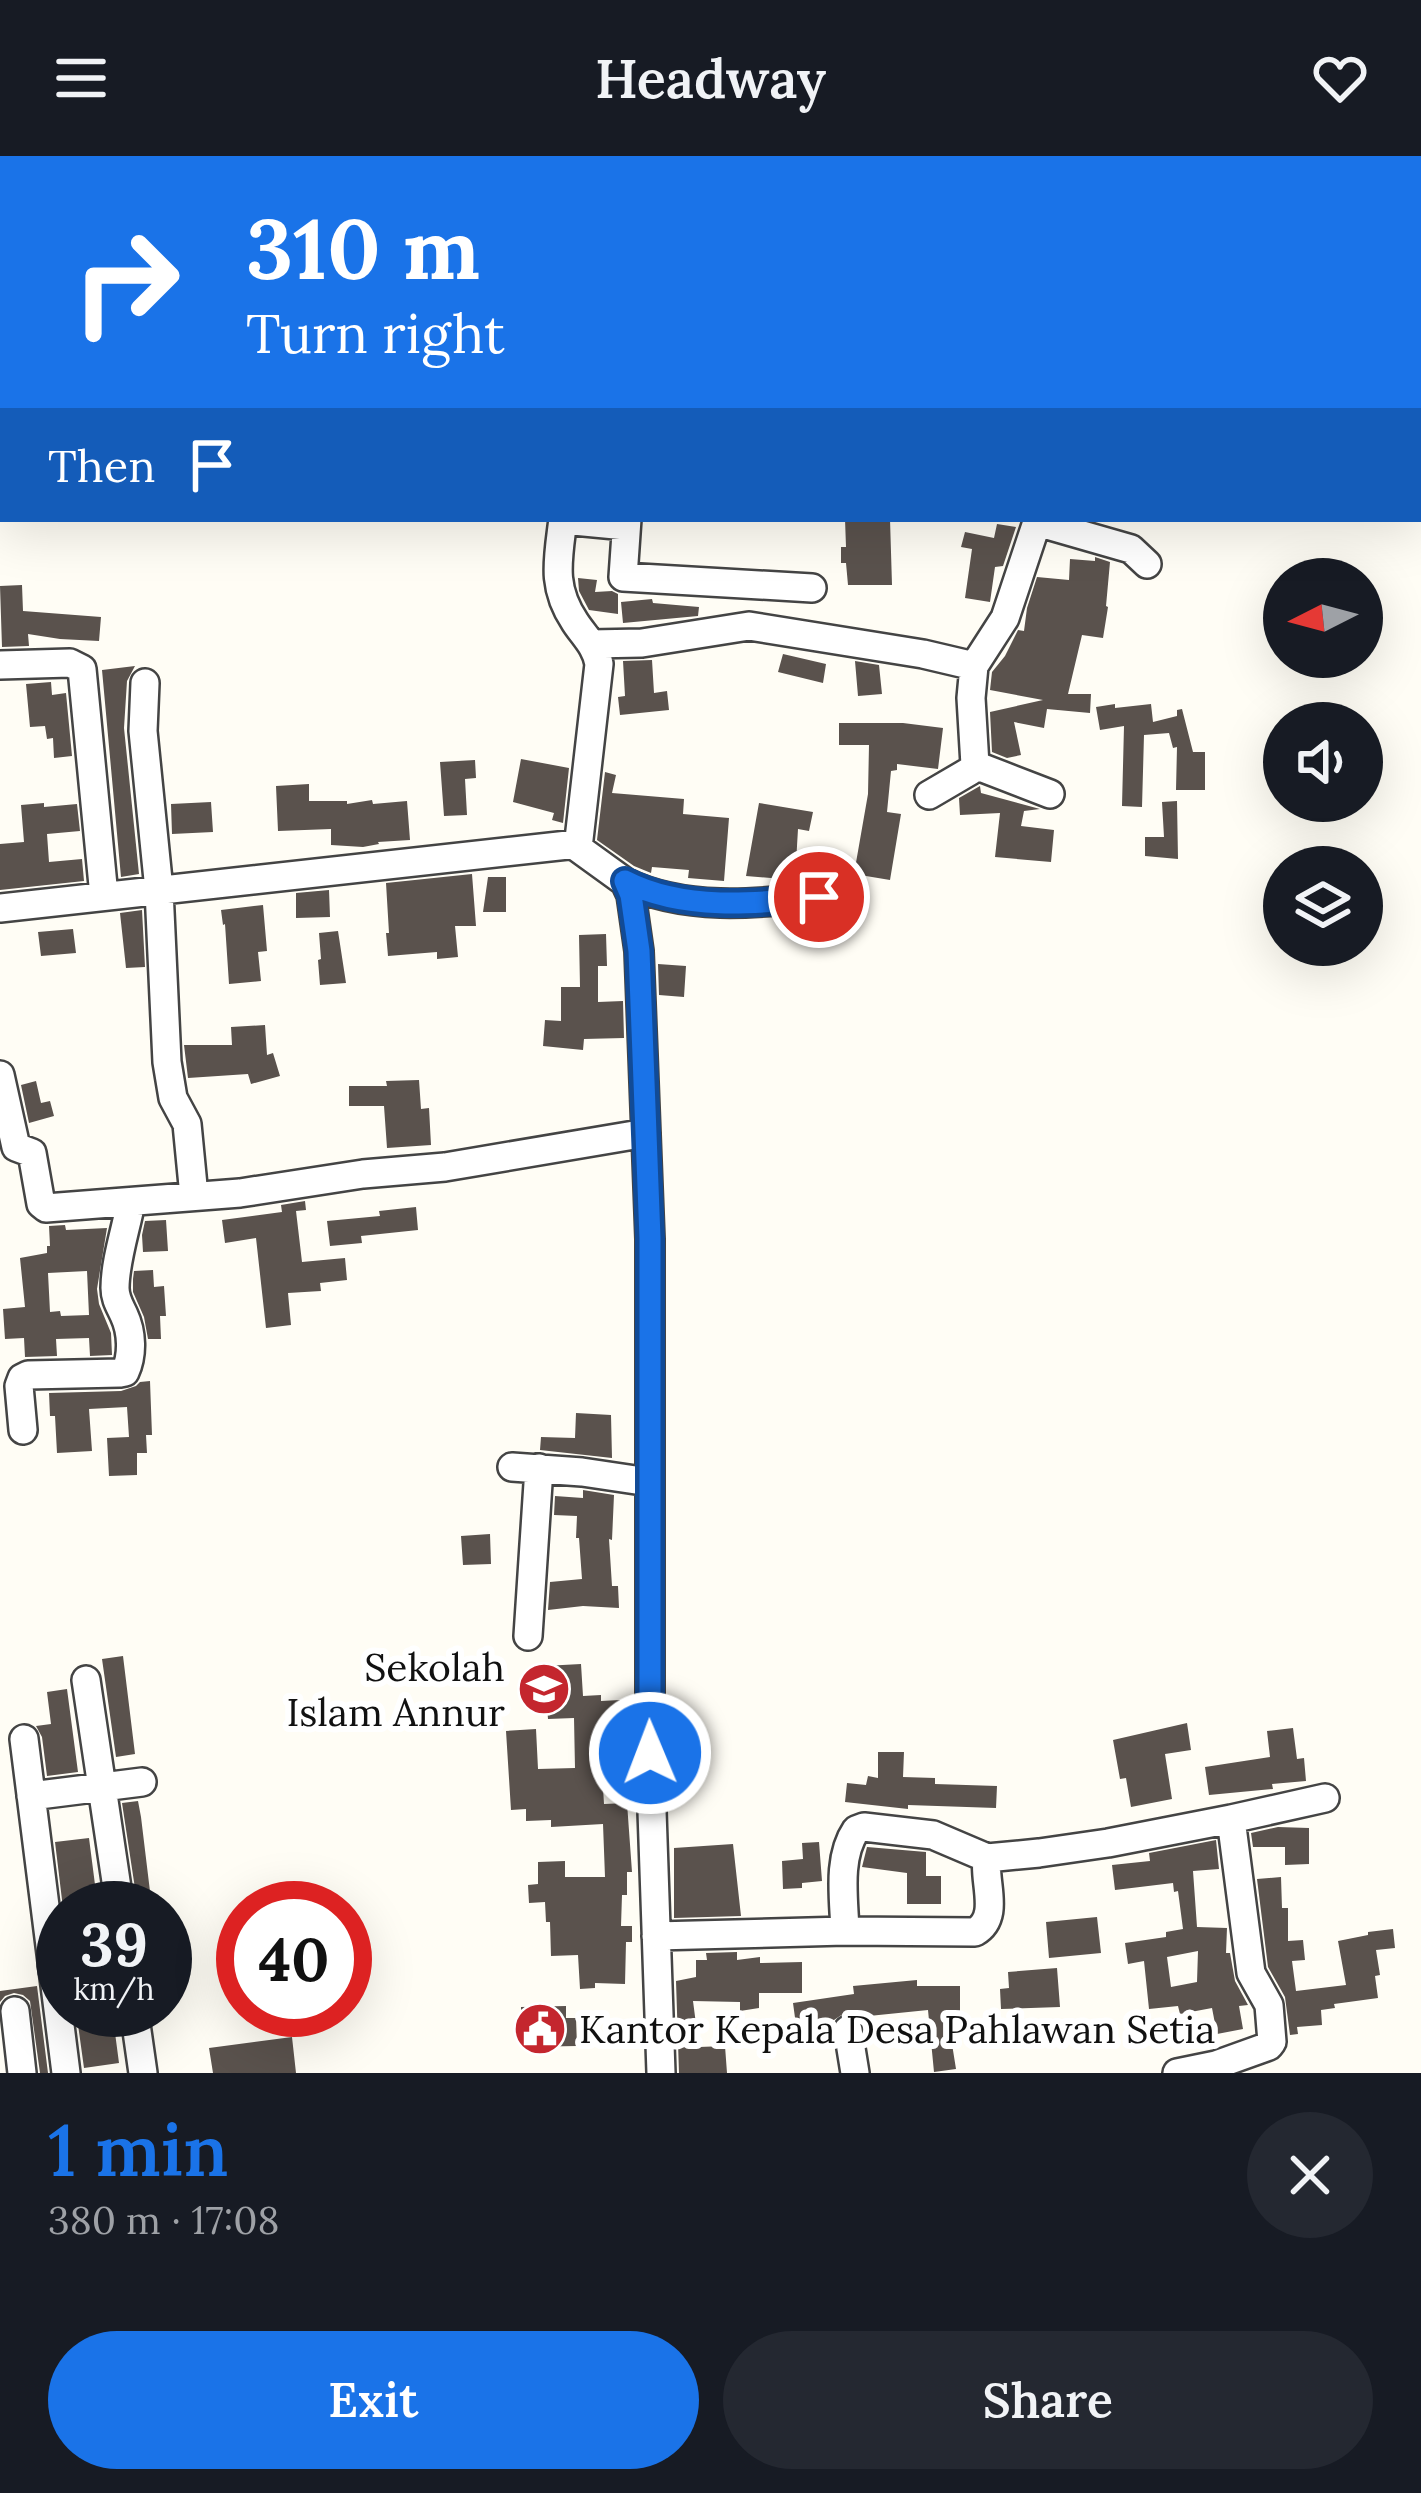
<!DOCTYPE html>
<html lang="en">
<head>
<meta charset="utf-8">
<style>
	:root { --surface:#171b24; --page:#242831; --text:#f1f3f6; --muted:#9ea1a6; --accent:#1a73e8 }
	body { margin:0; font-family:Lora,serif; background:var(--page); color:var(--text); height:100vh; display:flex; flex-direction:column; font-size:45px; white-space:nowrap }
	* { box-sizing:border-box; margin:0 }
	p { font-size:39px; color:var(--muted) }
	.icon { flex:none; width:66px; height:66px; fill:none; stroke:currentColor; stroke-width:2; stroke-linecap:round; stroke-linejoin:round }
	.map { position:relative; height:1917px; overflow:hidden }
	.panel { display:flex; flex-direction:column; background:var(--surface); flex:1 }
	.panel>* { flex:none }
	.banner { position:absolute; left:0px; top:0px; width:1422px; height:366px; box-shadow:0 12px 48px #0002; background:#1a73e8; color:#fff; overflow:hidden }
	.needle { width:78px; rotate:264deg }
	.controls { position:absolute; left:1263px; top:402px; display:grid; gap:24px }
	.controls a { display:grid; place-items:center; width:120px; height:120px; border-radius:50%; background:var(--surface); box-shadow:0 12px 48px #0002; font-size:60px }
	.speed { position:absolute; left:36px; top:1725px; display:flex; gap:24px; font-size:60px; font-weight:700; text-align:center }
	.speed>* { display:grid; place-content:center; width:156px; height:156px; border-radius:50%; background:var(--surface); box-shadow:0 12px 48px #0002; line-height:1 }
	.speed small { font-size:30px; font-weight:400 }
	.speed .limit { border:18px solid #d22; background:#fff; color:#111 }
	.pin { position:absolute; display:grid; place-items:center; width:102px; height:102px; color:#fff; margin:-51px; border:6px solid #fff; border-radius:50%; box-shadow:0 3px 12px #0007 }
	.me { position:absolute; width:132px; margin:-66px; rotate:359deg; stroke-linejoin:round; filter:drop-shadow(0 0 9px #0008) }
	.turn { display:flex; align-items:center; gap:42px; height:252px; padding:0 48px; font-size:54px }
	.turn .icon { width:156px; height:156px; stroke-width:2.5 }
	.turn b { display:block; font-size:84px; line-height:102px }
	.then { display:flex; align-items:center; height:114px; padding:0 48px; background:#0003; gap:24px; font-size:45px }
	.round { display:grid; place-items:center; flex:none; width:126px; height:126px; border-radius:63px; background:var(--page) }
	.overview { display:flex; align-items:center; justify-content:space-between; height:204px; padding:0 48px }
	h1 { font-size:72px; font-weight:600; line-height:90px; color:var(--accent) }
	.primary-button { display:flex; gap:24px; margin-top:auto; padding:24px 48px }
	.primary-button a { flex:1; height:138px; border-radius:72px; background:var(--accent); color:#fff; font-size:48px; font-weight:600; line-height:138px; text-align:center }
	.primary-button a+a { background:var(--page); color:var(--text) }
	header { display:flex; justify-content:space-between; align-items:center; height:156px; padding:0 48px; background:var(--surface); font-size:54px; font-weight:600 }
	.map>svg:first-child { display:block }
	.building { fill:#5a524d; fill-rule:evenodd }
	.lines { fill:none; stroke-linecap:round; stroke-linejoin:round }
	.minor-casing { stroke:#444; stroke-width:32 }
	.minor { stroke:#fff; stroke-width:27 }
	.route-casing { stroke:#114b97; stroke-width:30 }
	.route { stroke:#1a73e8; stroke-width:21 }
	.labels { text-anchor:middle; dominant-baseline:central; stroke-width:12; stroke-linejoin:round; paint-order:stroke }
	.poi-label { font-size:39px; fill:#111; stroke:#fff; text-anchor:end }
</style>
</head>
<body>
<header><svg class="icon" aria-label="menu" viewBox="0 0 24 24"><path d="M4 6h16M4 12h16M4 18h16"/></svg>Headway<svg class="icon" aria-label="heart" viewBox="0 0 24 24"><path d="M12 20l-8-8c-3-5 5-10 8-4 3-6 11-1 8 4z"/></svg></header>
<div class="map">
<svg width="1421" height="1917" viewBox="0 0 1421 1917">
	<rect width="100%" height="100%" fill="#fffdf5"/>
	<path class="building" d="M845 363H890L892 429H848L846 407H841V391H846Z
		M997 368 1016 371 1003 410 995 411 990 446 965 442 972 393 961 391 965 376 994 382Z
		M1095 401 1110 406 1106 450 1108 451 1103 482 1082 479 1068 538H1091L1090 557 1047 553 1044 572 1014 566 1021 599 1007 602 992 596 990 556 1043 544 990 534 992 516 1005 500 1018 474 1024 475 1027 452 1037 421 1069 424 1070 403 1095 405Z
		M578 422 597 424 595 436 612 435 618 438V458L589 454 579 435Z
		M22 429 23 455 101 461 99 485 60 483 28 478 29 490 2 491 0 430Z
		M652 443 653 447 699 451 698 460 623 467 621 446Z
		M783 498 826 508 823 527 778 516Z
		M652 504 654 537 667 535 669 554 620 559 618 541 625 540 623 505Z
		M855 505 879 509 882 538 858 540Z
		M135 510 127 525 124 572 139 718 121 721 102 514Z
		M51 526 52 539 66 537 72 600 54 602 53 582 47 583 45 570 30 571 26 528Z
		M1115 548V552L1151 548 1153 566 1177 560V554L1182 553 1193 596H1205V634H1176L1177 591 1173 592 1169 577 1144 579 1142 651 1122 650 1124 570 1100 574 1096 551Z
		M839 567H903L943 572 938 613 897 608V614L891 615 887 656 901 658 890 724 854 718 868 638 869 589H839Z
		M521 603 569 612 563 667 552 664 554 657 513 646Z
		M475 604 476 622 465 623 467 659 444 660 440 606Z
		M605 616 616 619 612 637 684 643 683 658 729 662 724 725 688 722 689 714 652 711 651 717 634 710 597 684Z
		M309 628V645H347V648L372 644 373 648 407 645 410 684 378 686 379 688 363 691 331 689V673L278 675 276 630Z
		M980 630 981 637 1040 653 1024 655 1021 670 1054 674 1051 706 995 701 1000 657 960 659 959 642Z
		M1177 645 1178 703 1145 700V681H1164L1162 646Z
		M211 646 213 676 172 678 171 648Z
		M44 647V651L77 648 80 675 47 678 49 706 82 703 84 725 0 734V688L24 686 21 649Z
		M759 647 813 656 809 675 798 673 795 724 746 720Z
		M472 718 476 770H455L458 801 437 803V796L388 800 386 777H389L386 727Z
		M488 721H506V756H483Z
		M329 734 330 761 296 762V737Z
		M263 749 267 795 258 796 261 825 229 828 225 768 223 769 221 754Z
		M142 754 145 811 126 812 120 757Z
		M73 773 76 797 41 800 38 776Z
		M338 775 346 827 320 829 318 804 321 803 319 777Z
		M606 778 607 810H598V846L623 845 624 882 584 883 583 894 543 890 545 864 561 865V831H580L579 779Z
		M658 808 686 810 684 841 659 839Z
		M265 869 267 899 273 897 280 920 251 928 248 918 188 922 184 889H232L231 871Z
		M419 924 421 953 429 952 431 989 387 992 384 950H349V930H387L386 925Z
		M36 925 41 947 50 945 54 960 29 967 21 929Z
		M305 1045 306 1054 296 1055 302 1106 345 1102 347 1124 320 1127 321 1135 288 1137 291 1169 266 1172 256 1082 225 1087 222 1064 282 1056 281 1049Z
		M416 1051 418 1074 361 1080 362 1087 330 1090 327 1065 380 1060 379 1055Z
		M166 1064 168 1095 143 1096 142 1079 145 1065Z
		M65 1069 66 1074 107 1072 97 1133 99 1148 111 1177 112 1199 90 1200 89 1182 56 1183 57 1200 25 1201 24 1182 5 1183 3 1153 25 1151 20 1102 47 1097V1090H50L49 1070ZM87 1115 89 1159 61 1160 60 1155 50 1156 48 1117Z
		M153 1114 154 1131 164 1130 166 1160H160L161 1183H148L144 1161 133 1136V1123L134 1115Z
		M150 1225 152 1279H146L147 1297H137V1319L109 1320 107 1282 129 1281 127 1251 89 1253 92 1295 57 1297 55 1260H50L49 1237 121 1235 136 1230 140 1226Z
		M576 1257 611 1259 612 1302 540 1294 541 1281 575 1282Z
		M583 1334 614 1339 612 1384 609 1383 612 1430H618L619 1452 583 1450 548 1454 550 1426 582 1423 579 1382H576L577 1360 554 1359 555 1340 583 1342Z
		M490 1378 491 1408 463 1409 461 1380Z
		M123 1500 135 1598 116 1601 102 1503Z
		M581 1508 583 1540 601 1539V1545L620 1544 623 1598 601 1599 604 1648 627 1647 632 1716H627V1739H622L621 1770H632V1786H626L625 1828 595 1827V1832L580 1833 578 1799 551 1800 550 1766H546L545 1746 529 1747 528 1729 538 1728V1706L565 1705V1721H605L603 1668 551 1671V1664L526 1665V1653L511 1654 506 1575 536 1573 538 1613 575 1612 574 1562 548 1563 544 1510Z
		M67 1533 78 1616 47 1620 42 1581 36 1570 51 1568 47 1536Z
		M1187 1567 1191 1594 1165 1598 1172 1643 1131 1651 1126 1622 1120 1623 1113 1584Z
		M1293 1572 1297 1603 1304 1602 1306 1625 1272 1628 1273 1633 1209 1639 1205 1611 1270 1601 1267 1575Z
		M878 1596H904L903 1621 935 1622V1628L997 1630 996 1652 908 1649V1653L845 1646 847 1627 866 1629 868 1620 878 1622Z
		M138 1645 141 1661 152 1752H138L122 1647Z
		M1278 1671 1309 1672V1708L1285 1709V1691H1253L1251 1677Z
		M89 1682 98 1752H63L55 1686Z
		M1216 1684 1219 1713 1193 1715 1197 1771 1227 1772 1226 1797H1230L1235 1825 1248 1849 1239 1850 1243 1873 1217 1878 1212 1852 1180 1858 1178 1850 1149 1853 1144 1805 1128 1808 1125 1787 1166 1781V1776L1183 1773 1178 1735 1174 1736 1173 1727 1115 1734 1112 1709 1150 1705 1149 1697ZM1198 1795 1197 1826 1171 1831 1167 1801Z
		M819 1686 822 1725 802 1727V1732L783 1733 782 1705 803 1703 802 1687Z
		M733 1688 741 1760 674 1762V1692Z
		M867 1691 926 1696V1720H941V1748H907V1717L862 1711Z
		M1281 1721 1282 1752H1288V1785L1303 1784 1305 1804 1292 1805 1296 1835 1346 1829 1338 1785 1368 1779V1776L1393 1773 1395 1792 1376 1794 1380 1819 1375 1820 1378 1842 1334 1848 1335 1852 1321 1854 1322 1869 1297 1871 1298 1878 1290 1879 1285 1841 1268 1811 1257 1723Z
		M1097 1761 1101 1797 1049 1802 1046 1766Z
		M737 1796V1804L760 1801V1807L802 1806V1837H759V1852L740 1855V1846L693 1845 699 1891 725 1890 727 1917H679L676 1825 696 1821V1804H707L706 1797Z
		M1057 1812 1060 1851 1001 1853 1000 1833 1009 1832 1008 1816Z
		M917 1824V1830H960V1860H956L960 1887 952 1888 956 1913 934 1916 928 1854 859 1861 846 1856 834 1864 796 1869 793 1847 854 1838 853 1830Z
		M37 1830 48 1917H40L30 1845 23 1839 14 1837 5 1840 0 1846V1835Z
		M566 1850V1862H576L577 1890 521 1891V1851Z
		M76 1854H112L119 1907 84 1912Z
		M292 1881 296 1917H213L209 1892Z"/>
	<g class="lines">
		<g class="minor-casing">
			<path id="minor" d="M458 0 473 3
				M695 3V0
				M964 3V0
				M1291 3V0
				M1396 3V0
				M1419 77 1421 79
				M1419 155 1421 153
				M1419 234 1421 235
				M563 363C558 404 551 430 575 466 584 480 596 490 599 508L578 692 625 726 631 739 639 795 650 1083V1597L661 1917
				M627 363 623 421 812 432
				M563 364 626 370
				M1037 366 1131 393 1147 408
				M591 488 642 487 749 470 923 498 974 510 971 542 975 609 970 615 929 639
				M0 509 70 507 82 513 104 740
				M974 510 1005 462 1038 363
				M145 527 143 575 159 734 167 906 173 942 187 968 194 1040
				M975 609 1050 638
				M625 726C683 755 756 748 819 741
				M0 752 577 688
				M0 919 16 991 32 997 41 1048 46 1052 240 1037 363 1018 445 1011 646 977
				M23 1274 19 1230 22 1222 28 1219 120 1217 125 1216C133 1199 132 1176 124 1159 120 1150 115 1143 115 1132 115 1105 126 1073 131 1046
				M512 1311 582 1316 649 1326
				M528 1480 539 1312
				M86 1524 120 1752
				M24 1583 66 1917
				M31 1640 142 1626
				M1231 1663 1325 1642
				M845 1775C844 1743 837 1702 856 1674L864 1671 933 1679 987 1702
				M656 1780 845 1775 975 1776C1001 1761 983 1726 987 1702L1039 1697 1108 1687 1231 1663 1251 1817 1269 1849 1272 1886 1269 1890 1216 1909 1177 1917
				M134 1854 143 1917
				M15 1855 22 1917
				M848 1874 855 1917"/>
		</g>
		<use href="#minor" class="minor"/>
	</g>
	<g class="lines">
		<g class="route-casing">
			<path id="route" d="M650 1597V1082L639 795 631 739 625 725C683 755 756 748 819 741"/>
		</g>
		<use href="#route" class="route"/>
	</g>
	<defs>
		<g id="school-disc" transform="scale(2.7)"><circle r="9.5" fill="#c4262e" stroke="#fff"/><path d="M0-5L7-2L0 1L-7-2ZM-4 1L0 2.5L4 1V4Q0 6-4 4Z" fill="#fff"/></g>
		<g id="civic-disc" transform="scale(2.7)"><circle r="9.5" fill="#c4262e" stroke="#fff"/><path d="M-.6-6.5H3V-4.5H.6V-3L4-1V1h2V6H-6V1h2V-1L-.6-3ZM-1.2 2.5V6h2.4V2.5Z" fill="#fff"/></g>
	</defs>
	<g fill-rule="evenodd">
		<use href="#school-disc" x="544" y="1533"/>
		<use href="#civic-disc" x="540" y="1873"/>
	</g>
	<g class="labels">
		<g class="poi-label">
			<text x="505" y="1511">Sekolah<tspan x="505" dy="45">Islam Annur</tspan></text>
			<text x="579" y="1873" text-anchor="start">Kantor Kepala Desa Pahlawan Setia</text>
		</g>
	</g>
</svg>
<div class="controls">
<a><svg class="needle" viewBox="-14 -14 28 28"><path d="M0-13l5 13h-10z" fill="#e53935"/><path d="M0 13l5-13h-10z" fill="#9ea1a6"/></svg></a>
<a><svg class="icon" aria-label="sound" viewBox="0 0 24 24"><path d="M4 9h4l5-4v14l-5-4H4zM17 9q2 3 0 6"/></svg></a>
<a><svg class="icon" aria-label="layers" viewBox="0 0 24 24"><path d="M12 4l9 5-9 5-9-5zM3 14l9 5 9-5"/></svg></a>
</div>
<div class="speed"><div>39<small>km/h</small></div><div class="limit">40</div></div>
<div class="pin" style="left:819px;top:741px;background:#d93025"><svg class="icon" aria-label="arrive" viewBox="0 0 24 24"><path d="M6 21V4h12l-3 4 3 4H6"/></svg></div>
<svg class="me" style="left:650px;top:1597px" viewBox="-20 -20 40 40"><circle r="17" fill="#1a73e8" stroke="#fff" stroke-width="3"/><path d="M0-11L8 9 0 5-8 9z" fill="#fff"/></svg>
<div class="banner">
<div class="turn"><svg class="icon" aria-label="right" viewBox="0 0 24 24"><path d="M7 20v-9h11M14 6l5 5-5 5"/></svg><div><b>310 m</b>Turn right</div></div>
<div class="then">Then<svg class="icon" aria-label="arrive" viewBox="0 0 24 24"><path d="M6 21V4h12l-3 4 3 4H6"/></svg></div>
</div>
</div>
<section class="panel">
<div class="overview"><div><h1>1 min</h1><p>380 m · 17:08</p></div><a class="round"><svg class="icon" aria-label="close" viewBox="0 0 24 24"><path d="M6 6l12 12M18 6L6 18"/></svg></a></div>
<div class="primary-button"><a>Exit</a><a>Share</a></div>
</section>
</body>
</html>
